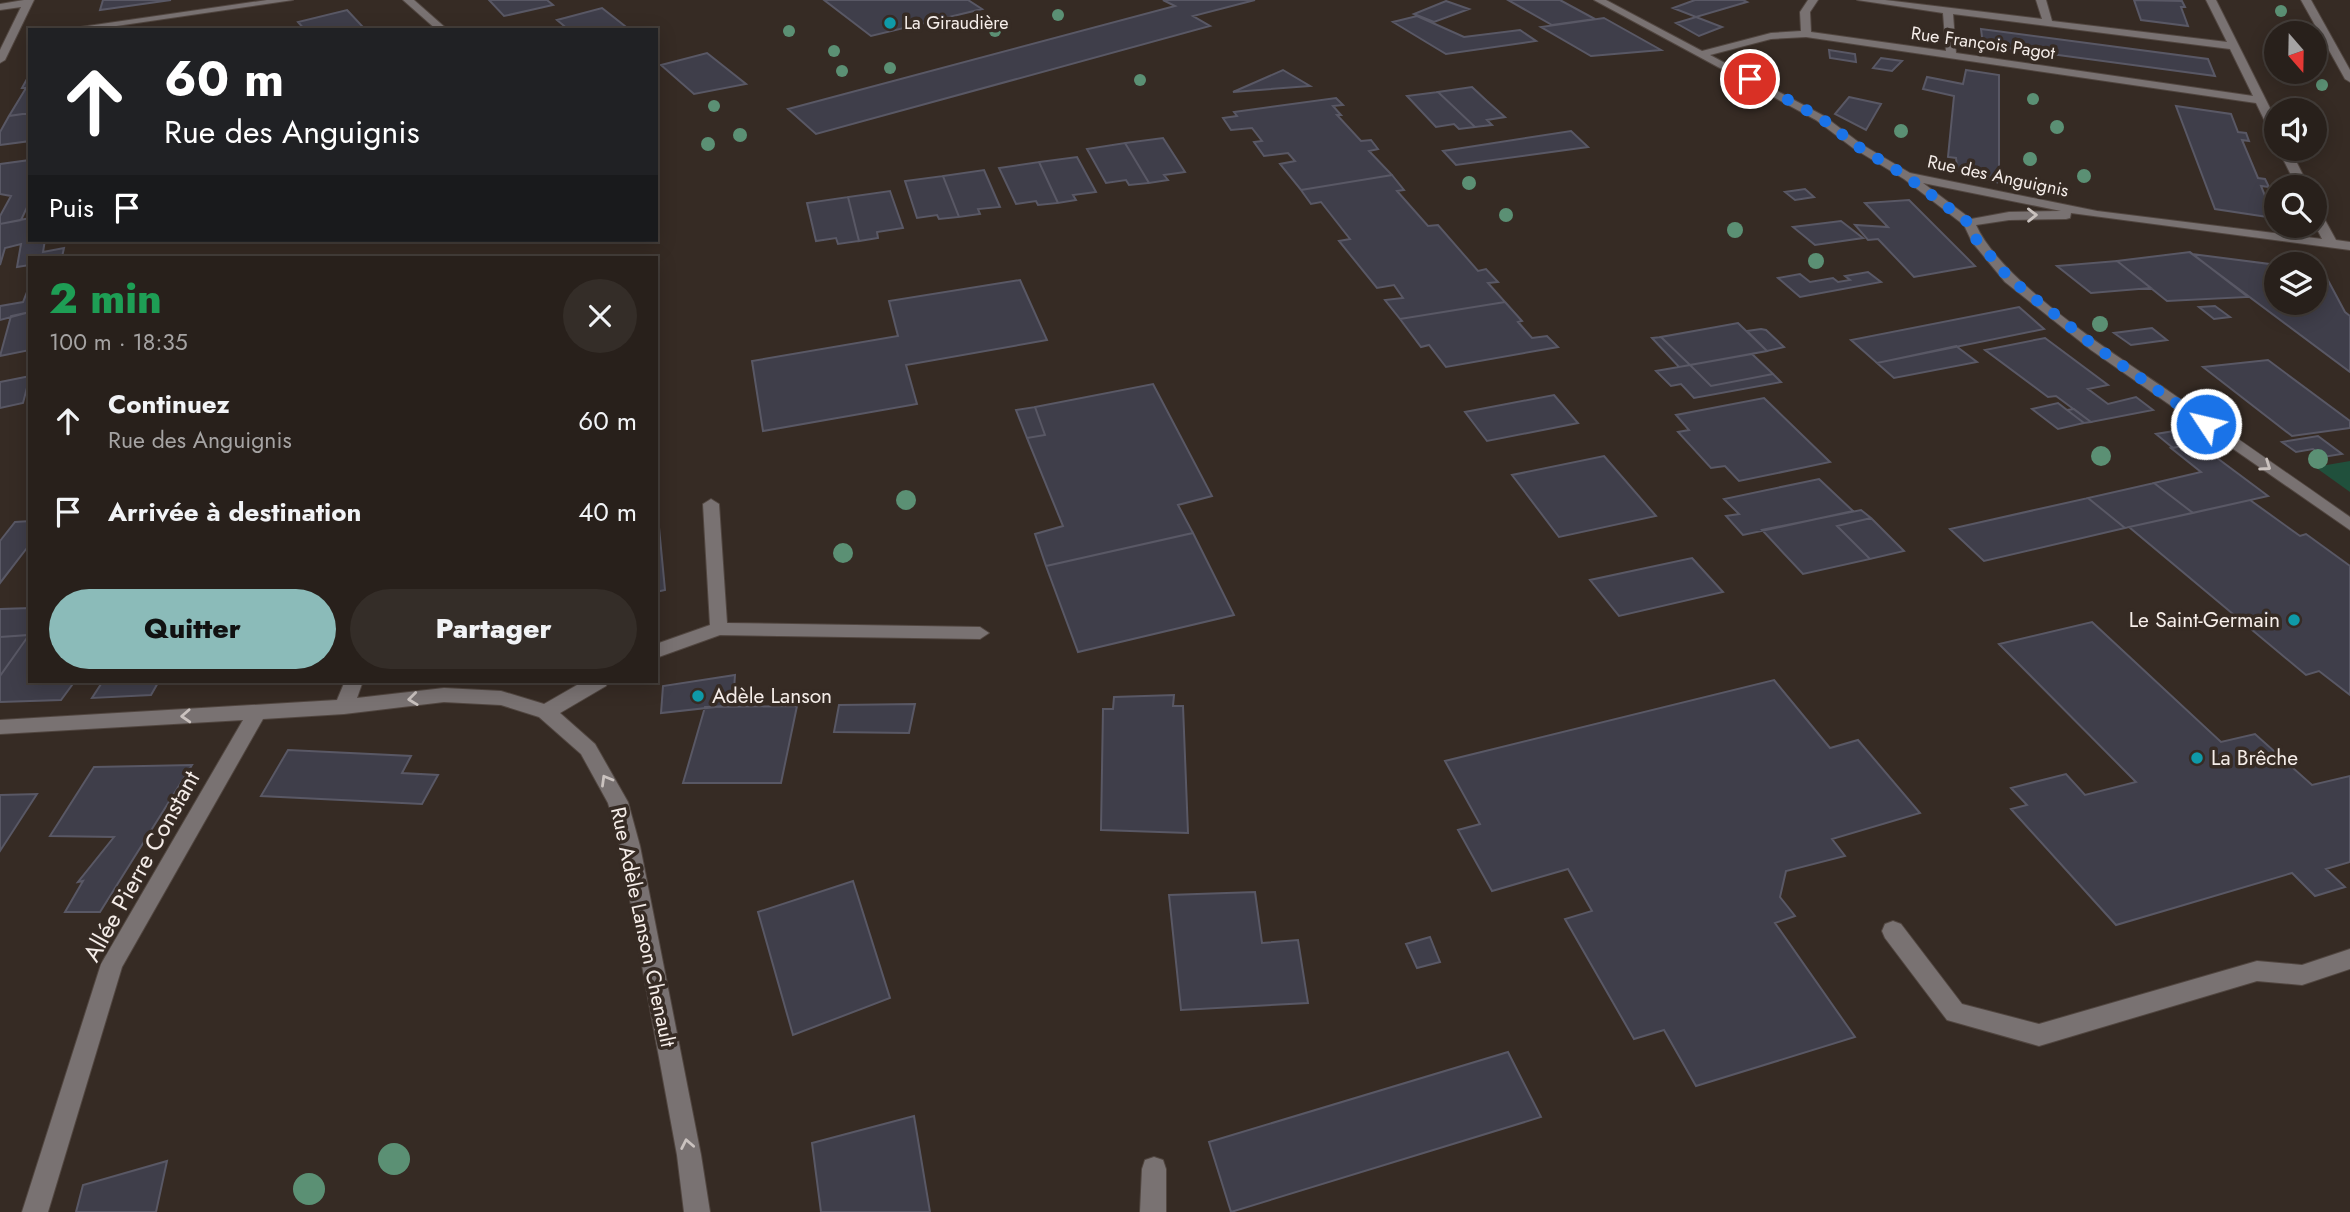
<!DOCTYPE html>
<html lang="fr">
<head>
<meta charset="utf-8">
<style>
	:root { --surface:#28201b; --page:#342d28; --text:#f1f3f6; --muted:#a5a3a3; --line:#443e3a; --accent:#8bbbb9 }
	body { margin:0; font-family:Jost,sans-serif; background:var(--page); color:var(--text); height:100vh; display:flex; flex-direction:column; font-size:26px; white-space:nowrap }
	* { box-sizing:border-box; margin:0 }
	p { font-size:23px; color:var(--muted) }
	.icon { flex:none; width:38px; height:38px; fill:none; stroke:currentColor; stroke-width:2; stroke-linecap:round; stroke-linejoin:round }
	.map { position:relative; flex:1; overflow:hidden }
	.sheet { position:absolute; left:28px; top:256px; width:630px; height:427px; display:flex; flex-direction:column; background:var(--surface); border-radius:0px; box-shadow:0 4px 18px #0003,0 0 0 2px var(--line) }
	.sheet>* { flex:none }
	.top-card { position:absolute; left:28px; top:28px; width:630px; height:214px; border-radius:0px; box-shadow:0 4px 18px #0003,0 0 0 2px var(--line); background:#202124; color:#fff; overflow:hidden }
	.needle { width:46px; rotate:160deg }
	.fabs { position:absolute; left:2264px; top:21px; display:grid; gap:14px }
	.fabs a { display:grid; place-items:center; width:63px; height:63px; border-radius:50%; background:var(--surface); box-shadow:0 4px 18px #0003,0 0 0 2px var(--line); font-size:35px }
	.pin { position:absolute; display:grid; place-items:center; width:60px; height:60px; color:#fff; margin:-30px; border:4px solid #fff; border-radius:50%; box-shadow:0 2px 7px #0007 }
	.me { position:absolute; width:77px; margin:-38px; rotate:305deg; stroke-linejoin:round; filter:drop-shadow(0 0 5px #0008) }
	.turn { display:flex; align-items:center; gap:24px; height:147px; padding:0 21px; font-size:32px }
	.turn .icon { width:91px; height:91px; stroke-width:2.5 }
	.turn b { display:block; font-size:49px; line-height:60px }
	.then { display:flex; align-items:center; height:66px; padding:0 21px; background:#0003; gap:14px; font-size:26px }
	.round { display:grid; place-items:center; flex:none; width:74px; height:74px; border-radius:37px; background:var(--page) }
	.head { display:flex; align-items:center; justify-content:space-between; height:119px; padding:0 21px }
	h1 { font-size:42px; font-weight:800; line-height:52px; color:#1e9e55 }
	.primary-button { display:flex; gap:14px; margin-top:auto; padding:14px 21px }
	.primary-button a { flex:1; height:80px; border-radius:42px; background:var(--accent); color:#111; font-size:28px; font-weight:800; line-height:80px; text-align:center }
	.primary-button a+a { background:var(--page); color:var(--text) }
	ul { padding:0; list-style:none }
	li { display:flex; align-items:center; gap:21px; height:91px; padding:0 21px }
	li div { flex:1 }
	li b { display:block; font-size:26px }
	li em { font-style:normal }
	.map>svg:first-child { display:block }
	.green { fill:#20503c }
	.building { fill:#3f3e4a; stroke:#595865; stroke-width:2 }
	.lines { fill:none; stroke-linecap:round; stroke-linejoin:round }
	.minor-casing { stroke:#514640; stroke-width:2 }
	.minor { fill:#797272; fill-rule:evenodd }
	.tree { fill:#5b9074 }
	.oneway { stroke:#cac2bf }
	.route { stroke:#1a73e8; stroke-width:12; stroke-dasharray:0 21.6 }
	.culture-dot { fill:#0f9aa8; stroke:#362b24; stroke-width:2.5 }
	.labels { text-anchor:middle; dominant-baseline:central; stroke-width:7; stroke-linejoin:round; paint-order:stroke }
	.far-poi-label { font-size:18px; fill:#f5ede9; stroke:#362b24; text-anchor:start }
	.far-street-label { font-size:18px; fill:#f5ede9; stroke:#362b24 }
	.poi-label { font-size:21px; fill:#f5ede9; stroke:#362b24; text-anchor:start }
	.street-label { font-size:21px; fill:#f5ede9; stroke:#362b24 }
	.near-street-label { font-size:24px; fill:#f5ede9; stroke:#362b24 }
</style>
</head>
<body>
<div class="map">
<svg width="2350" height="1212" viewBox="0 0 2350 1212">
	<rect width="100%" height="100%" fill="#362b24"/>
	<path class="green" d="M2350 461V492L2315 467Z"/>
	<path class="building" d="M103 0H171L100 10Z
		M489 0H547L553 5 504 16Z
		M824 0H968L982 9 871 36Z
		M1163 0H1255L1193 16 1210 26 816 134 788 109 1175 6Z
		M1508 0H1560L1595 19 1552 25Z
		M1695 0H1743L1747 2 1696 17 1673 8Z
		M2134 0 2182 1 2185 7H2181L2188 26 2141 20Z
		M1446 1 1469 9 1434 22 1414 14Z
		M602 8 630 30H569L557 20Z
		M347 10 362 26 356 28 358 30H305L298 22Z
		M1417 16 1464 37 1520 30 1536 41 1446 54 1393 22Z
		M1696 17 1722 27 1699 36 1676 23Z
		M1604 18 1661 50 1591 56 1541 27Z
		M1981 29 2208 59 2215 76 1983 45Z
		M1829 50 1855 54 1856 62 1830 58Z
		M707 53 746 84 694 94 661 65Z
		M1881 58 1902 61 1892 71 1873 68Z
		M1283 70 1310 86 1233 92Z
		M1966 70 1999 75V183L1946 167 1947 163 1957 166 1956 158 1948 157 1954 96 1923 89 1927 77 1963 84Z
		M27 79H30V113L9 116 26 88H22Z
		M1472 87 1487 101 1505 117 1487 120 1492 125 1475 127 1438 92Z
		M1438 92 1475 127 1459 129 1454 124 1436 127 1407 96Z
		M1849 97 1881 104 1866 130 1835 114Z
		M1336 98 1343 105 1333 106 1341 115H1337L1361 141 1371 140 1378 149 1369 151 1392 175 1301 190 1280 164 1295 161 1288 153 1264 156 1254 142 1262 141 1252 128 1231 130 1223 118 1237 116 1234 112Z
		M2176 106 2231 114 2238 132 2246 133 2249 141 2242 140 2258 178 2265 179 2269 187 2261 186 2274 218 2215 209Z
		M30 113V141L0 145V132L9 116Z
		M1571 131 1588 147 1456 165 1443 151Z
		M1163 138 1185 172 1164 175 1168 180 1149 183 1125 143Z
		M1125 143 1149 183 1129 185 1126 180 1106 183 1087 149Z
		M1077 157 1096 192 1073 195 1076 200 1058 203 1039 162Z
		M30 160V201L21 220 0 224V216L11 196 0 194V164Z
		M1039 162 1058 203 1038 205 1036 201 1016 204 999 168Z
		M984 170 1000 207 978 209 980 214 959 217 943 176Z
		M1392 175 1404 190 1397 191 1428 226 1438 225 1478 271 1486 269 1498 282 1488 283 1505 302 1400 319 1385 300 1403 298 1394 285 1377 288 1339 241 1350 239 1321 202 1311 204 1301 190Z
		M943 176 959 217 939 219 937 215 917 218 905 181Z
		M1805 189 1814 197 1795 200 1785 192Z
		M890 191 903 228 877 232 878 238 859 241 848 197Z
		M848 197 859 241 838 244 836 238 816 241 807 203Z
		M1909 200 1975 266 1914 277 1878 239 1868 240 1855 225 1888 227 1865 203Z
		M30 218V240H45L43 252 64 248 62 257H30V265L17 267 21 244 5 248 0 265V224Z
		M1841 221 1863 238 1815 245 1793 227Z
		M2190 252 2248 297 2167 301 2117 261Z
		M2192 254 2277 265V303H2315V270L2323 271 2345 312 2350 316V372Z
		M2117 261 2151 288 2091 293 2057 266Z
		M1868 272 1881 282 1800 297 1778 278 1800 274 1810 282 1833 278 1838 282 1850 280 1845 276Z
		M1020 280 1047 340 906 365 917 404 763 431 752 361 898 336 889 301Z
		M27 292H30V312L0 320V306L23 302Z
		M1505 302 1522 321 1518 322 1532 338 1547 336 1558 347 1446 367 1429 345 1421 347 1400 319Z
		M2215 306 2230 317 2214 319 2199 307Z
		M2019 307 2044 329 1877 363 1851 340Z
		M30 312V350L0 356 11 316Z
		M1738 323 1767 351 1690 365 1661 337Z
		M2152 328 2167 340 2131 345 2114 333Z
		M1761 329 1766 330 1784 347 1767 351 1747 331Z
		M1661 337 1690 365 1679 367 1652 338Z
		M2045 338 2108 385 2088 389 2108 404 2136 397 2153 410 2091 422 2056 396 2048 397 1985 350Z
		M1956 346 1977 362 1894 378 1877 363Z
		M1752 354 1773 374 1711 386 1690 365Z
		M2268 360 2350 421V428L2292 436 2203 367Z
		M1690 365 1711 386 1773 374 1781 382 1694 398 1681 384 1671 386 1656 371Z
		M30 376 23 403 0 408V382Z
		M1153 384 1212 496 1178 505 1193 533 1046 566 1035 534 1063 526 1027 438 1045 435 1035 407Z
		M1554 395 1578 423 1487 441 1465 412Z
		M1764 398 1830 462 1739 481 1725 466 1711 468 1678 432 1689 430 1676 415Z
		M2058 403 2067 410 2084 423 2058 429 2032 409Z
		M1035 407 1045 435 1027 438 1016 410Z
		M2074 409 2091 422 2084 423 2067 410Z
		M2180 430 2197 443 2173 448 2156 434Z
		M2318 436 2342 454 2323 457 2313 449 2296 452 2282 442Z
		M2197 443 2268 496 2193 513 2154 483 2201 472 2171 448Z
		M1604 456 1656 516 1559 537 1512 475Z
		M1819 479 1853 511 1743 535 1726 516 1739 514 1724 499Z
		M2154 483 2193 513 2125 528 2088 498Z
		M656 496 665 590 656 592Z
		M2088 498 2125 528 1984 561 1950 529Z
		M2250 500 2300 536 2306 534 2350 566V695L2319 671 2306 675 2129 527Z
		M1861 510 1871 518 1837 526 1870 559 1803 574 1762 530Z
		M1871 518 1904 551 1870 559 1837 526Z
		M30 521V544L0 583V541L15 522Z
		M1193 533 1234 615 1078 652 1046 566Z
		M1692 558 1723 592 1619 616 1590 580Z
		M30 608 29 635 0 637V609Z
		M2092 622 2221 742 2255 734 2312 785 2350 776V862L2326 869 2345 887 2315 896 2292 873 2116 925 2011 809 2027 805 2011 788 2066 774 2085 795 2136 782 1999 644Z
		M29 635 0 676V637Z
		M29 635 30 681H75L61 700 0 702V676Z
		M735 675 733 705 661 713 663 686Z
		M1774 680 1830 748 1858 740 1920 813 1832 839 1845 856 1786 871 1780 897 1795 916 1775 923 1855 1037 1696 1086 1664 1030 1634 1039 1565 919 1592 911 1568 869 1492 891 1458 830 1480 824 1445 761Z
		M103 681H159L151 695 92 698Z
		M1174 695 1173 706H1183L1188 833 1101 830 1103 709H1113L1114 697Z
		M915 704 909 733 834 732 839 705Z
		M797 706 781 783H683L705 707Z
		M288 750 411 756 402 773 438 775 422 804 261 796Z
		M192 765 100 912H65L83 881 78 882 114 837 50 836 94 767Z
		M37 794 0 851V795Z
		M853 881 890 998 793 1035 758 912Z
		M1255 892 1262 943 1298 940 1308 1003 1181 1010 1169 895Z
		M1430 937 1440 962 1417 968 1406 944Z
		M1508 1052 1541 1117 1231 1212 1209 1142Z
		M914 1116 930 1212H821L812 1143Z
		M167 1161 156 1212H76L83 1185Z"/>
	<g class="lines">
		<g class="minor-casing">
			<path id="minor" d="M24 0H34L5 60 0 63V50L21 7 0 10V4Z
				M267 0H293L89 30H60Z
				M403 0H414L448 30H437Z
				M1594 0H1606L1702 51 1771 33 1801 31 1800 12 1808 0H1818L1810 12 1811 32 1946 51 1943 13 1857 0H1885L2042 19 2036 0H2046L2052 21 2227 42 2206 0H2216L2277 122V137L2271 134 2256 103 1806 37 1771 39 1710 55 1824 116 1861 144 1910 173 2097 211 2322 239 2315 225V208L2319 209 2336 240 2350 242V250L2071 213 2070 218 2066 219 2009 220 1976 225C2002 283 2116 355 2170 392 2230 433 2290 475 2350 517V530L2091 350 2005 282 1972 242 1964 225 1904 179 1853 148 1816 120ZM1953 14 2230 49 2253 96 1956 53ZM1923 183 2061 211 2009 212 1971 219Z
				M2301 0H2311L2350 70V82L2345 79Z
				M2278 149H2290L2309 187H2297Z
				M711 499 719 504 727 623 980 627 989 633 980 639 720 635 656 658V644L710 625 703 504Z
				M345 681H363L357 698 444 688 501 691 544 704 584 681H608L606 686 560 713 595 744 628 802 640 846 701 1155 710 1212H684L677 1155 620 846 608 803 581 754 539 717 501 705 444 702 344 714 263 719 122 967 48 1212H22L101 964 243 720 0 734V720L337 700Z
				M1893 921 1901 924 1962 1004 2039 1024 2257 961 2302 965 2350 949V969L2302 985 2257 981 2039 1046 1947 1020 1885 938 1882 931 1885 924Z
				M1154 1157 1163 1160 1166 1169V1212H1140L1142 1169 1145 1160Z"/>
		</g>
		<use href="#minor" class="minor"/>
	</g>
	<g class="tree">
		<circle cx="2281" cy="11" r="6"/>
		<circle cx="1058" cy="15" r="6"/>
		<circle cx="789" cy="31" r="6"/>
		<circle cx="995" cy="31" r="6"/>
		<circle cx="834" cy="51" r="6"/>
		<circle cx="890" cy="68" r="6"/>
		<circle cx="842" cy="71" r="6"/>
		<circle cx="1140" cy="80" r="6"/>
		<circle cx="2322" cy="85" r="6"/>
		<circle cx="2033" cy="99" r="6"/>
		<circle cx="714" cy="106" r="6"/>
		<circle cx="2057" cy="127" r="7"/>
		<circle cx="1901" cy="131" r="7"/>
		<circle cx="740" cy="135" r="7"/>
		<circle cx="708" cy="144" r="7"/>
		<circle cx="2030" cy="159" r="7"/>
		<circle cx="2084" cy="176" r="7"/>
		<circle cx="1469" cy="183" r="7"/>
		<circle cx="1506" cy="215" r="7"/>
		<circle cx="1735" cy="230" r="8"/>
		<circle cx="1816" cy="261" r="8"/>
		<circle cx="2100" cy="324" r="8"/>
		<circle cx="2101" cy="456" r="10"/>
		<circle cx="2318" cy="459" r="10"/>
		<circle cx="906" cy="500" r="10"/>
		<circle cx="843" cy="553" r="10"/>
		<circle cx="394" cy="1159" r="16"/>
		<circle cx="309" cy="1189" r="16"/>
	</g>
	<defs><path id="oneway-chevron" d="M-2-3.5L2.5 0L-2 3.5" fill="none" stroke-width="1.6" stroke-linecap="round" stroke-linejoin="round" transform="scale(1.75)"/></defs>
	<g class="oneway">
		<use href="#oneway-chevron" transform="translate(2032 215) rotate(-1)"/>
		<use href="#oneway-chevron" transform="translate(2266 466) rotate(35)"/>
		<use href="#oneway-chevron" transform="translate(413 699) rotate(173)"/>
		<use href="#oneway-chevron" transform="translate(186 716) rotate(177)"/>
		<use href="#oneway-chevron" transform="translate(606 780) rotate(-120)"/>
		<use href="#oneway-chevron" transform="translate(687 1144) rotate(-101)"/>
	</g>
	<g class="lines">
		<path class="route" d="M1750 79 1821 118 1857 146 1906 176 1969 223 1976 239 2010 279 2096 347 2206 424"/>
	</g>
	<g class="culture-dot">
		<circle cx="890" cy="23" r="7"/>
		<circle cx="2294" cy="620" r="7"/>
		<circle cx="698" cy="696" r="7"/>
		<circle cx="2197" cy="758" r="7"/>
	</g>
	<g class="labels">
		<g class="far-poi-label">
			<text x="904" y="23">La Giraudière</text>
		</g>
		<g class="far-street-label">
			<text transform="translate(1983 43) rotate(8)">Rue François Pagot</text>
			<text transform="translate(1998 176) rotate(12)">Rue des Anguignis</text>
		</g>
		<g class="poi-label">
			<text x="2280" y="620" text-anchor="end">Le Saint-Germain</text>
			<text x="712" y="696">Adèle Lanson</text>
			<text x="2211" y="758">La Brêche</text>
		</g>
		<g class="street-label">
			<text transform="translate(643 927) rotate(78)">Rue Adèle Lanson Chenault</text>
		</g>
		<g class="near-street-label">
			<text transform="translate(141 866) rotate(-61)">Allée Pierre Constant</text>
		</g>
	</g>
</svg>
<div class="fabs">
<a><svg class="needle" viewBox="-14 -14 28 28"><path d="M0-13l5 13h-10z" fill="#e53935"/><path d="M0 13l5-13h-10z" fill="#a5a3a3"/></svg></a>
<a><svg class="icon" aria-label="sound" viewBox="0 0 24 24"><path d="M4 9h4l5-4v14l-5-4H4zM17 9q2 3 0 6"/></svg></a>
<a><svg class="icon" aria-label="search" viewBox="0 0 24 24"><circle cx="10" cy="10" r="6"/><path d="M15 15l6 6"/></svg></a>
<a><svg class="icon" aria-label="layers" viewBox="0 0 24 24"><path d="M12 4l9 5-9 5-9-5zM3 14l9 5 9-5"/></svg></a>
</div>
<div class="pin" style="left:1750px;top:79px;background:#d93025"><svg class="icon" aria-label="arrive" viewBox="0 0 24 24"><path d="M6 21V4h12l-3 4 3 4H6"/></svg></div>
<svg class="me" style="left:2206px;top:424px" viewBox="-20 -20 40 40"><circle r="17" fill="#1a73e8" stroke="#fff" stroke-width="3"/><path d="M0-11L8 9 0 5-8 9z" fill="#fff"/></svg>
<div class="top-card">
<div class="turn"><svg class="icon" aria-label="ahead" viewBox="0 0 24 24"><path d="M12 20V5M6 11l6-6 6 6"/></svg><div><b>60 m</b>Rue des Anguignis</div></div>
<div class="then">Puis<svg class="icon" aria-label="arrive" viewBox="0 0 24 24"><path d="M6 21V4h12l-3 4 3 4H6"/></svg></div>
</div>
<section class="sheet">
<div class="head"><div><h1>2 min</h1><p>100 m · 18:35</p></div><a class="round"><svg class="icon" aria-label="close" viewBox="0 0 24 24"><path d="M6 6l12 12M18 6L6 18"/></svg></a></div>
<ul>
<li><svg class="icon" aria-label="ahead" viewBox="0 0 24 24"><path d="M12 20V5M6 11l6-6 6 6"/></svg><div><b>Continuez</b><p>Rue des Anguignis</p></div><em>60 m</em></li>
<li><svg class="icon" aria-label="arrive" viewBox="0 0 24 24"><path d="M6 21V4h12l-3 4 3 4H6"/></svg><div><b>Arrivée à destination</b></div><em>40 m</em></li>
</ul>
<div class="primary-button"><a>Quitter</a><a>Partager</a></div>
</section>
</div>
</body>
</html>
